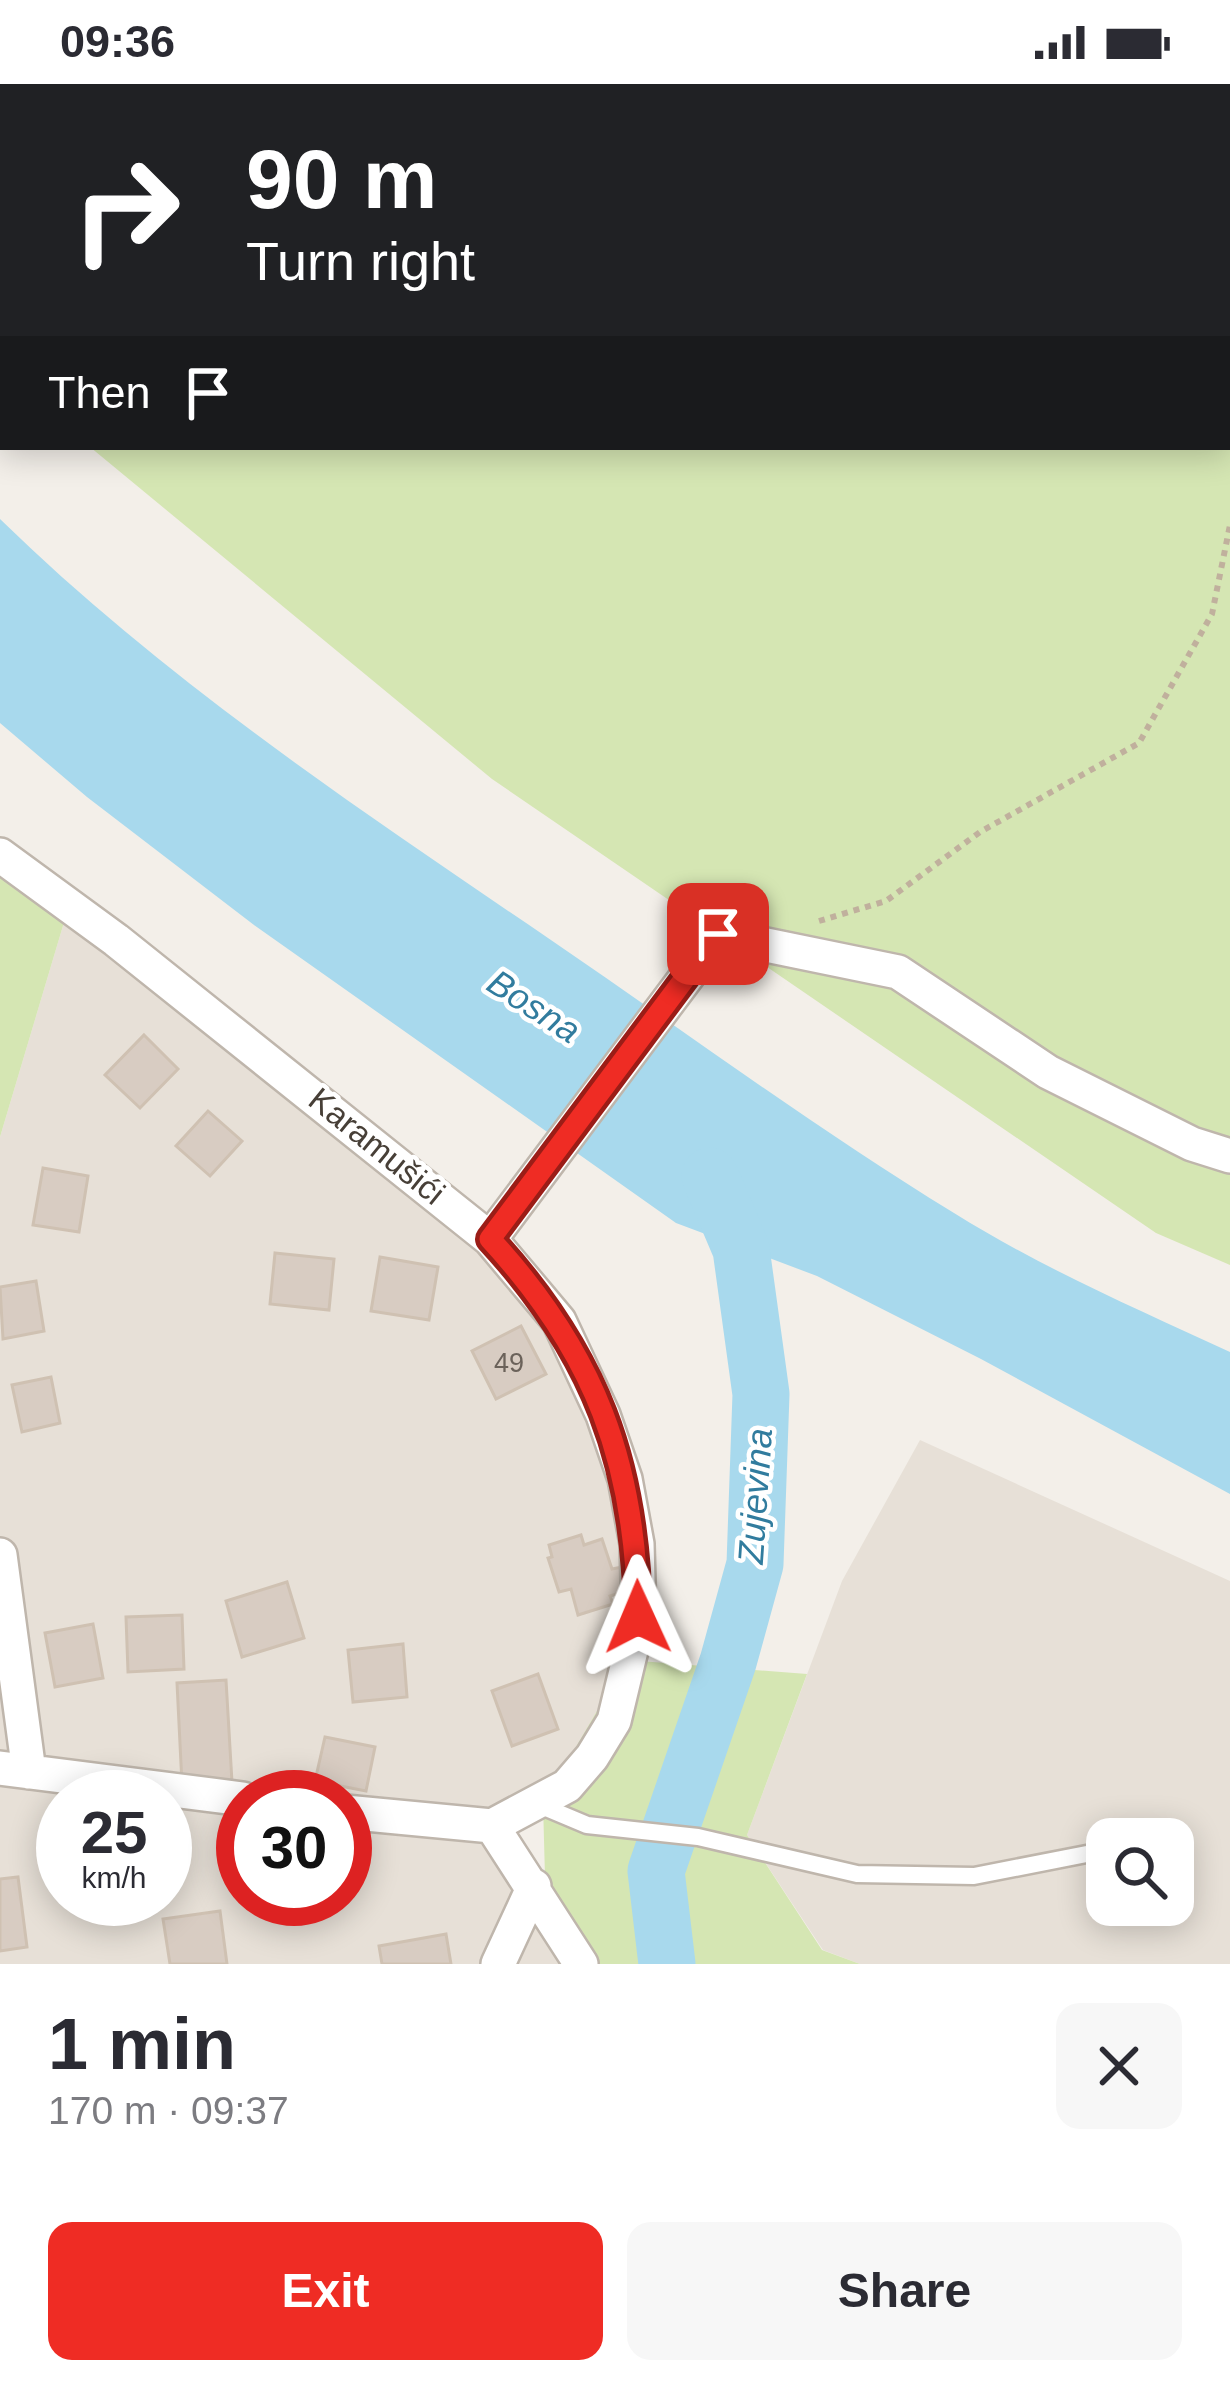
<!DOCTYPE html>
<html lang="en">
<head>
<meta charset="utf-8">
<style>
	:root { --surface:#fff; --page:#f7f7f7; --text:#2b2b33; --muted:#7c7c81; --accent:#ef2c24 }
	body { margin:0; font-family:Arial,sans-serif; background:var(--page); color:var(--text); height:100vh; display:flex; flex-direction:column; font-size:45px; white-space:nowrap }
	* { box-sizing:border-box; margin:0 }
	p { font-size:39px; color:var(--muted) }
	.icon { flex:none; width:66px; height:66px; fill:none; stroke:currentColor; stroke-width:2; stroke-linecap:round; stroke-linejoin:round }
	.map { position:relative; height:1880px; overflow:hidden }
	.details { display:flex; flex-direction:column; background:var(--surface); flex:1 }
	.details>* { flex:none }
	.banner { position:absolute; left:0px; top:0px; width:1230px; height:366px; box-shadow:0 6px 30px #0003; background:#202124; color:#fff; overflow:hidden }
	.fabs { position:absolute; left:1086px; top:1734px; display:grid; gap:24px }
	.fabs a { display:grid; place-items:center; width:108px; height:108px; border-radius:24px; background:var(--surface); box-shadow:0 6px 30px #0003; font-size:60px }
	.speed { position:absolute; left:36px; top:1686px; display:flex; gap:24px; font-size:60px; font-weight:700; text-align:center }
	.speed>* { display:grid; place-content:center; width:156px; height:156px; border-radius:50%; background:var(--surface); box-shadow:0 6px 30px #0003; line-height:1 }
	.speed small { font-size:30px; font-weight:400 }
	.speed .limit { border:18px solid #d22; background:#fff; color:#111 }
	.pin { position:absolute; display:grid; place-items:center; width:102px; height:102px; color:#fff; margin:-51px; border-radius:24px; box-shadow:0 6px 18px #0006 }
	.me { position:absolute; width:132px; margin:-66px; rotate:359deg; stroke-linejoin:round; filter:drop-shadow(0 0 9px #0008) }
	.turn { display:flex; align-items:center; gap:42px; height:252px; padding:0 48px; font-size:54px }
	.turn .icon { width:156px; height:156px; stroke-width:2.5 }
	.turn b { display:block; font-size:84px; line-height:102px }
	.then { display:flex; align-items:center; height:114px; padding:0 48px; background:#0003; gap:24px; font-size:45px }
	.round { display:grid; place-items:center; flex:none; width:126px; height:126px; border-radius:24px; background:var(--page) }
	.overview { display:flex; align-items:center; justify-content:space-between; height:204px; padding:0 48px }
	h1 { font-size:72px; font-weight:800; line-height:90px }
	.button { display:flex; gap:24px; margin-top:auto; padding:24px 48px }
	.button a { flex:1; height:138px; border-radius:24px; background:var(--accent); color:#fff; font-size:48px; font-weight:800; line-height:138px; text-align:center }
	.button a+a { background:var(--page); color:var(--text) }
	.status { display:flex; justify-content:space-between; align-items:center; height:84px; padding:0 60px; background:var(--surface); direction:ltr }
	.status svg { height:33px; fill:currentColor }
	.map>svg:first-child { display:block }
	.residential { fill:#e7e0d7; fill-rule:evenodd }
	.green { fill:#d5e6b3 }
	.water { fill:#a8d9ed }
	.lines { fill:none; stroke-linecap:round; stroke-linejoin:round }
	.river { stroke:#a8d9ed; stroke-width:57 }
	.building { fill:#d8ccc2; stroke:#cfc1b2; stroke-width:3 }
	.service-casing { stroke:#bfb6ac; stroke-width:21 }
	.minor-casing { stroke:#bfb6ac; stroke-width:38 }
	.path { stroke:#c0b09d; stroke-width:6; stroke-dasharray:6 6; stroke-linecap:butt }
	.service { stroke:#fff; stroke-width:16 }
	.minor { stroke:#fff; stroke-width:33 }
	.route-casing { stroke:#9b1d17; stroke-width:30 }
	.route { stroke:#ef2c24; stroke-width:21 }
	.labels { text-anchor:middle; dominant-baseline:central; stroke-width:9; stroke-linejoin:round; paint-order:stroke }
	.number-label { font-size:27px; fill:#6b625a }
	.street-label { font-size:33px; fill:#473f37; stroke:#fff }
	.water-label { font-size:36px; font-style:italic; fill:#317c9e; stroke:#fff }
</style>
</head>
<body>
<div class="status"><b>09:36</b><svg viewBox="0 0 49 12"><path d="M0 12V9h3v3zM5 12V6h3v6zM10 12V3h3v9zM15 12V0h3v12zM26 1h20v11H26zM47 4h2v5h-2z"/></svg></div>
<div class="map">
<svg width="1230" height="1880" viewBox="0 0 1230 1880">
	<rect width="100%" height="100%" fill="#f3efe9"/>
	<path class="residential" d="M65 835 419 1095 559 1237 637 1460 614 1637 493 1742 581 1880H0V1053ZM63 1713H165V1815H63ZM243 1713H345V1815H243Z
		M920 1356 1230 1497V1880H860L823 1866 747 1751 842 1497ZM1107 1755H1173V1821H1107Z"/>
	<path class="green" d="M0 0H1230V1181L1156 1149 492 695 90 363H1227V3H3V269Z
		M0 786 65 835 0 1053Z
		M627 1576 807 1590 747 1751 822 1866 860 1880H571L546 1830 543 1719Z"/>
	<path class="water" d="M0 435C166 597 357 724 548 854 683 946 815 1044 954 1129 1042 1184 1137 1225 1230 1268V1410L981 1275 817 1192 676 1139 254 841 87 713 0 639Z"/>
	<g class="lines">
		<path class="river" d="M667 1880 656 1787 728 1578 755 1480 761 1310 741 1165 710 1092"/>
	</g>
	<path class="building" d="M144 951 178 985 140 1024 105 991Z
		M208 1027 242 1057 210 1092 176 1062Z
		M43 1084 88 1092 79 1148 33 1141Z
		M275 1169 334 1175 329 1226 270 1220Z
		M380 1173 438 1183 429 1236 371 1227Z
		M36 1197 44 1247 3 1255 0 1203Z
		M521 1242 546 1290 496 1315 472 1267Z
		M51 1293 60 1339 22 1348 12 1301Z
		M581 1451 584 1461 602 1455 612 1485 622 1483 629 1506 610 1512 613 1520 578 1531 571 1505 559 1508 548 1474 552 1473 549 1461Z
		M287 1498 304 1554 242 1573 226 1517Z
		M182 1531 184 1585 128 1588 126 1533Z
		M93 1540 103 1594 55 1603 45 1549Z
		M403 1560 407 1613 353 1618 348 1566Z
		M538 1590 558 1645 512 1662 492 1607Z
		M226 1596 232 1698 182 1700 177 1599Z
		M325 1653 375 1663 366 1707 315 1697Z
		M18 1793 27 1863 0 1867V1795Z
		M220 1827 227 1880H170L163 1835Z
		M446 1850 451 1880H382L379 1862Z"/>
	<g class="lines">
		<g class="service-casing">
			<path id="service" d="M537 1720 587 1741 698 1753 857 1790 974 1792 1107 1766"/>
		</g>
		<g class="minor-casing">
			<path id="minor" d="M0 771 116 856 490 1155 559 1237 603 1331 625 1395 637 1460 639 1533 614 1637 592 1673 567 1702 492 1742 345 1728
				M490 1155 718 851 898 888 1048 988 1192 1060 1230 1072
				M0 1471 29 1688
				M0 1684 243 1715
				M492 1742 581 1880
				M498 1880 534 1802"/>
		</g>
		<path class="path" d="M819 837 886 817 980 748 1139 659 1212 530 1230 441"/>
		<use href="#service" class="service"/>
		<use href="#minor" class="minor"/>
	</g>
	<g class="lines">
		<g class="route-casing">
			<path id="route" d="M638 1533C636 1379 595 1269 490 1155L718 850"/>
		</g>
		<use href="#route" class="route"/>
	</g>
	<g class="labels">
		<g class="number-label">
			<text x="509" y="1279">49</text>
		</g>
		<g class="street-label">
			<text transform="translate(377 1062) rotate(39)">Karamušići</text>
		</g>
		<g class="water-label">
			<text transform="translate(534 922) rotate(33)">Bosna</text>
			<text transform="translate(755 1412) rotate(-86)">Zujevina</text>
		</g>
	</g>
</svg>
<div class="fabs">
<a><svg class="icon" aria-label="search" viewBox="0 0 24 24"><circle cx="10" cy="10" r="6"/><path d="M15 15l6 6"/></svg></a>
</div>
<div class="speed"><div>25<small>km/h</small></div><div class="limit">30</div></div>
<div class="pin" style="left:718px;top:850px;background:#d93025"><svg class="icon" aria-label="arrive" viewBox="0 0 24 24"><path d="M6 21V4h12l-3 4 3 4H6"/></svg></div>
<svg class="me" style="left:638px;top:1533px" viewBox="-20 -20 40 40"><path d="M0-17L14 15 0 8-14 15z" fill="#ef2c24" stroke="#fff" stroke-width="4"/></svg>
<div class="banner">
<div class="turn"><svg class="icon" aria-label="right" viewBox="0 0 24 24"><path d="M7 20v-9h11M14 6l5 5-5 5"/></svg><div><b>90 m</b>Turn right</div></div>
<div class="then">Then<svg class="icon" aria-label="arrive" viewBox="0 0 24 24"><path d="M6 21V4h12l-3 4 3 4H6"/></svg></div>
</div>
</div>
<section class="details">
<div class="overview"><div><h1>1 min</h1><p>170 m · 09:37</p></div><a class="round"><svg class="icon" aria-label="close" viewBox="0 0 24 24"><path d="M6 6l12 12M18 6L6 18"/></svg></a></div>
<div class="button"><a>Exit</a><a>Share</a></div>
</section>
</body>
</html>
